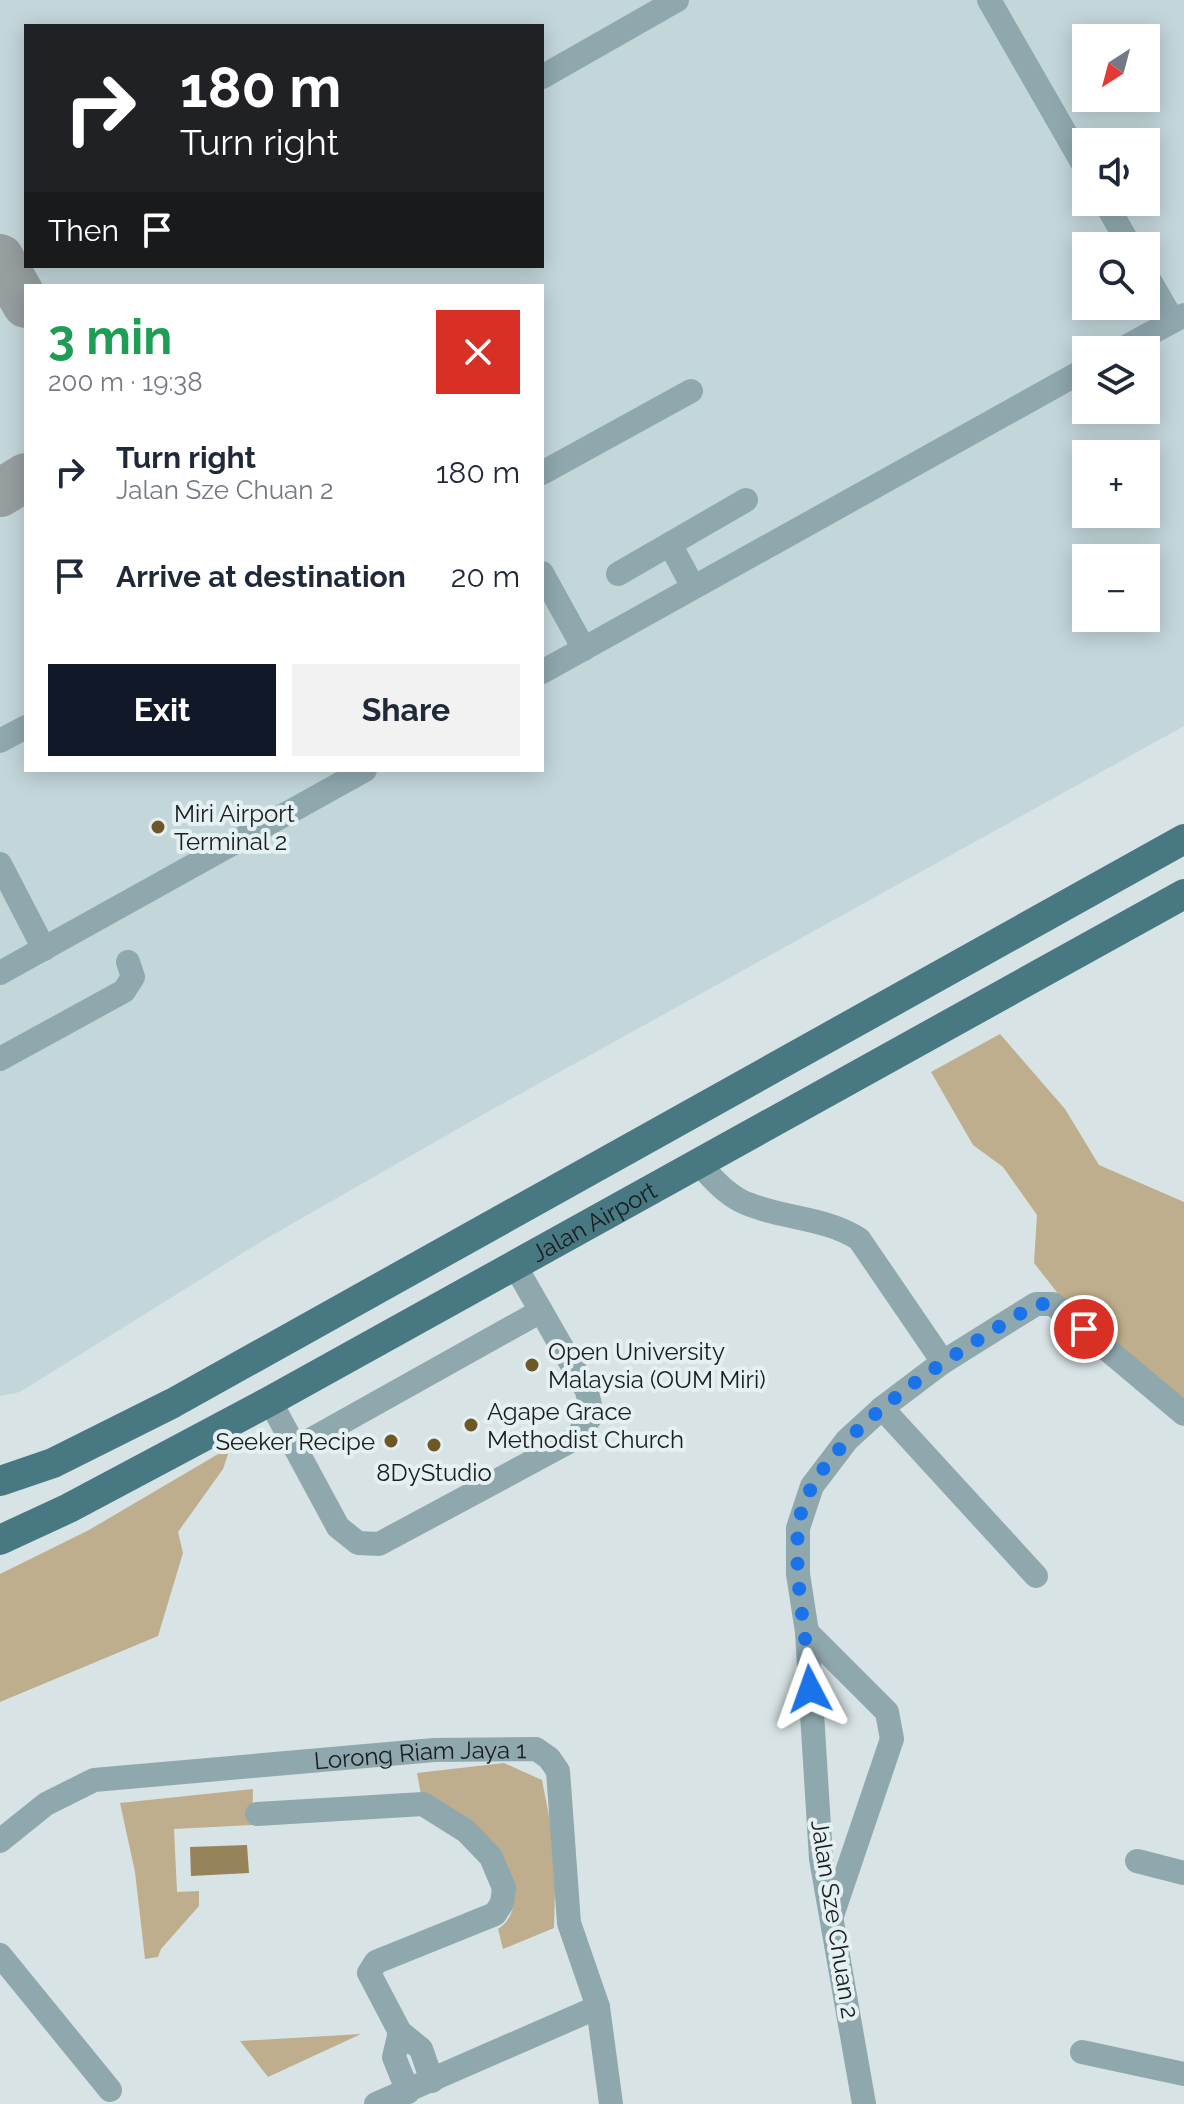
<!DOCTYPE html>
<html lang="en">
<head>
<meta charset="utf-8">
<style>
	:root { --surface:#fff; --page:#f2f2f3; --text:#1f2937; --muted:#747a83; --accent:#111827 }
	body { margin:0; font-family:Raleway,sans-serif; background:var(--page); color:var(--text); height:100vh; display:flex; flex-direction:column; font-size:30px; white-space:nowrap }
	* { box-sizing:border-box; margin:0 }
	p { font-size:26px; color:var(--muted) }
	.icon { flex:none; width:44px; height:44px; fill:none; stroke:currentColor; stroke-width:2; stroke-linecap:round; stroke-linejoin:round }
	.map { position:relative; flex:1; overflow:hidden }
	.details { position:absolute; left:24px; top:284px; width:520px; height:488px; display:flex; flex-direction:column; background:var(--surface); border-radius:0px; box-shadow:0 4px 20px #0003 }
	.details>* { flex:none }
	.top-card { position:absolute; left:24px; top:24px; width:520px; height:244px; border-radius:0px; box-shadow:0 4px 20px #0003; background:#202124; color:#fff; overflow:hidden }
	.needle { width:52px; rotate:216deg }
	.tools { position:absolute; left:1072px; top:24px; display:grid; gap:16px }
	.tools a { display:grid; place-items:center; width:88px; height:88px; border-radius:0px; background:var(--surface); box-shadow:0 4px 20px #0003; font-size:40px }
	.pin { position:absolute; display:grid; place-items:center; width:68px; height:68px; color:#fff; margin:-34px; border:4px solid #fff; border-radius:50%; box-shadow:0 2px 8px #0007 }
	.me { position:absolute; width:88px; margin:-44px; rotate:356deg; stroke-linejoin:round; filter:drop-shadow(0 0 6px #0008) }
	.turn { display:flex; align-items:center; gap:28px; height:168px; padding:0 24px; font-size:36px }
	.turn .icon { width:104px; height:104px; stroke-width:2.5 }
	.turn b { display:block; font-size:56px; line-height:68px }
	.then { display:flex; align-items:center; height:76px; padding:0 24px; background:#0003; gap:16px; font-size:30px }
	.round { display:grid; place-items:center; flex:none; width:84px; height:84px; border-radius:0px; background:var(--page) }
	.headline { display:flex; align-items:center; justify-content:space-between; height:136px; padding:0 24px }
	h1 { font-size:48px; font-weight:700; line-height:60px; color:#1e9e55 }
	.cta { display:flex; gap:16px; margin-top:auto; padding:16px 24px }
	.cta a { flex:1; height:92px; border-radius:0px; background:var(--accent); color:#fff; font-size:32px; font-weight:700; line-height:92px; text-align:center }
	.cta a+a { background:var(--page); color:var(--text) }
	ul { padding:0; list-style:none }
	li { display:flex; align-items:center; gap:24px; height:104px; padding:0 24px }
	li div { flex:1 }
	li b { display:block; font-size:30px }
	li em { font-style:normal }
	.map>svg:first-child { display:block }
	.built { fill:#c3d6da; fill-rule:evenodd }
	.green { fill:#beae8d }
	.water { fill:#978359 }
	.lines { fill:none; stroke-linecap:round; stroke-linejoin:round }
	.taxiway { stroke:#969ea0; stroke-width:48 }
	.minor { stroke:#8fa8ae; stroke-width:24 }
	.major { stroke:#487882; stroke-width:30 }
	.route { stroke:#1a73e8; stroke-width:14; stroke-dasharray:0 25.2 }
	.poi-dot { fill:#6e5828; stroke:#e5f0f3; stroke-width:3 }
	.labels { text-anchor:middle; dominant-baseline:central; stroke-width:8; stroke-linejoin:round; paint-order:stroke }
	.poi-label { font-size:24px; fill:#1a1e1f; stroke:#e5f0f3; text-anchor:start }
	.street-label { font-size:24px; fill:#1a1e1f; stroke:#e5f0f3 }
</style>
</head>
<body>
<div class="map">
<svg width="1184" height="2104" viewBox="0 0 1184 2104">
	<rect width="100%" height="100%" fill="#d8e3e5"/>
	<path class="built" d="M0 0H1184V726L491 1110 262 1241 20 1392 0 1396ZM26 26H542V266H26ZM1086 38H1146V98H1086ZM1086 142H1146V202H1086ZM1086 246H1146V306H1086ZM26 286H542V770H26ZM1086 350H1146V410H1086ZM1086 454H1146V514H1086ZM1086 558H1146V618H1086Z"/>
	<path class="green" d="M1000 1034 1065 1109 1099 1165 1184 1202V1405L1063 1300 1034 1263 1037 1215 1003 1167 973 1145 931 1072Z
		M225 1450 228 1454 223 1469 178 1532 183 1553 158 1636 0 1702V1574L89 1530Z
		M504 1763 542 1780 556 1852 554 1928 503 1949 498 1929C526 1911 512 1868 494 1845 485 1832 437 1806 421 1795L417 1773Z
		M253 1789 252 1825 174 1829 177 1892 199 1891V1906L161 1949 158 1957 145 1959 135 1872 120 1803Z
		M361 2034 268 2077 240 2041Z"/>
	<path class="water" d="M247 1845 249 1873 191 1876 190 1847Z"/>
	<g class="lines">
		<path class="taxiway" d="M0 258 26 304
			M0 493 26 477"/>
		<g class="minor">
			<path d="M989 0 1086 169"/>
			<path d="M542 77 677 0"/>
			<path d="M1105 202 1130 246"/>
			<path d="M1146 274 1173 321"/>
			<path d="M1120 350 1184 315"/>
			<path d="M542 473 691 391"/>
			<path d="M670 544 693 587"/>
			<path d="M542 573 584 649"/>
			<path d="M618 574 746 500"/>
			<path d="M542 672 1086 369"/>
			<path d="M0 741 26 727"/>
			<path d="M0 864 44 949"/>
			<path d="M0 973 365 770"/>
			<path d="M0 1059 124 991 133 977 128 962"/>
			<path d="M699 1164C712 1178 724 1192 741 1201 779 1219 823 1216 859 1239L943 1362 1036 1304H1053L1184 1414"/>
			<path d="M270 1401 338 1527 358 1543 379 1544 576 1438 592 1415 587 1391 514 1264"/>
			<path d="M882 1408 1036 1576"/>
			<path d="M296 1448 541 1311"/>
			<path d="M807 1632 887 1712 892 1739 833 1913"/>
			<path d="M257 1814 423 1804 466 1831 491 1857 504 1888 502 1903 495 1914 376 1962 369 1973 400 2032 421 2049 432 2081"/>
			<path id="s1" d="M0 1841 46 1804 94 1780 434 1750 536 1749 549 1758 558 1771 569 1923 598 2007 611 2104"/>
			<path d="M1137 1861 1184 1873"/>
			<path d="M0 1955 110 2090"/>
			<path d="M400 2032 394 2057 408 2092"/>
			<path d="M1082 2052 1184 2074"/>
			<path d="M376 2104 598 2007"/>
			<path d="M864 2104 821 1859 807 1632 798 1574V1528L812 1486 847 1440 882 1408 943 1362"/>
		</g>
		<g class="major">
			<path d="M0 1481 53 1463 173 1403 1184 839"/>
			<path id="s2" d="M0 1540 69 1508 270 1401 1184 894"/>
		</g>
	</g>
	<g class="lines">
		<path class="route" d="M810 1689C807 1636 794 1582 798 1530 805 1439 965 1348 1036 1304H1053L1084 1329"/>
	</g>
	<g class="poi-dot">
		<circle cx="158" cy="827" r="8"/>
		<circle cx="532" cy="1365" r="8"/>
		<circle cx="471" cy="1425" r="8"/>
		<circle cx="391" cy="1441" r="8"/>
		<circle cx="434" cy="1445" r="8"/>
	</g>
	<g class="labels">
		<g class="poi-label">
			<text x="174" y="813">Miri Airport<tspan x="174" dy="28">Terminal 2</tspan></text>
			<text x="548" y="1351">Open University<tspan x="548" dy="28">Malaysia (OUM Miri)</tspan></text>
			<text x="487" y="1411">Agape Grace<tspan x="487" dy="28">Methodist Church</tspan></text>
			<text x="375" y="1441" text-anchor="end">Seeker Recipe</text>
			<text x="434" y="1472" text-anchor="middle">8DyStudio</text>
		</g>
		<g class="street-label">
			<text stroke="none"><textPath href="#s2" startOffset="674">Jalan Airport</textPath></text>
			<text stroke="none"><textPath href="#s1" startOffset="440">Lorong Riam Jaya 1</textPath></text>
			<text transform="translate(835 1919) rotate(81)">Jalan Sze Chuan 2</text>
		</g>
	</g>
</svg>
<div class="tools">
<a><svg class="needle" viewBox="-14 -14 28 28"><path d="M0-13l5 13h-10z" fill="#e53935"/><path d="M0 13l5-13h-10z" fill="#747a83"/></svg></a>
<a><svg class="icon" aria-label="sound" viewBox="0 0 24 24"><path d="M4 9h4l5-4v14l-5-4H4zM17 9q2 3 0 6"/></svg></a>
<a><svg class="icon" aria-label="search" viewBox="0 0 24 24"><circle cx="10" cy="10" r="6"/><path d="M15 15l6 6"/></svg></a>
<a><svg class="icon" aria-label="layers" viewBox="0 0 24 24"><path d="M12 4l9 5-9 5-9-5zM3 14l9 5 9-5"/></svg></a>
<a>+</a>
<a>−</a>
</div>
<div class="pin" style="left:1084px;top:1329px;background:#d93025"><svg class="icon" aria-label="arrive" viewBox="0 0 24 24"><path d="M6 21V4h12l-3 4 3 4H6"/></svg></div>
<svg class="me" style="left:810px;top:1689px" viewBox="-20 -20 40 40"><path d="M0-17L14 15 0 8-14 15z" fill="#1a73e8" stroke="#fff" stroke-width="4"/></svg>
<div class="top-card">
<div class="turn"><svg class="icon" aria-label="right" viewBox="0 0 24 24"><path d="M7 20v-9h11M14 6l5 5-5 5"/></svg><div><b>180 m</b>Turn right</div></div>
<div class="then">Then<svg class="icon" aria-label="arrive" viewBox="0 0 24 24"><path d="M6 21V4h12l-3 4 3 4H6"/></svg></div>
</div>
<section class="details">
<div class="headline"><div><h1>3 min</h1><p>200 m · 19:38</p></div><a class="round" style="background:#d93025;color:#fff"><svg class="icon" aria-label="close" viewBox="0 0 24 24"><path d="M6 6l12 12M18 6L6 18"/></svg></a></div>
<ul>
<li><svg class="icon" aria-label="right" viewBox="0 0 24 24"><path d="M7 20v-9h11M14 6l5 5-5 5"/></svg><div><b>Turn right</b><p>Jalan Sze Chuan 2</p></div><em>180 m</em></li>
<li><svg class="icon" aria-label="arrive" viewBox="0 0 24 24"><path d="M6 21V4h12l-3 4 3 4H6"/></svg><div><b>Arrive at destination</b></div><em>20 m</em></li>
</ul>
<div class="cta"><a>Exit</a><a>Share</a></div>
</section>
</div>
</body>
</html>
